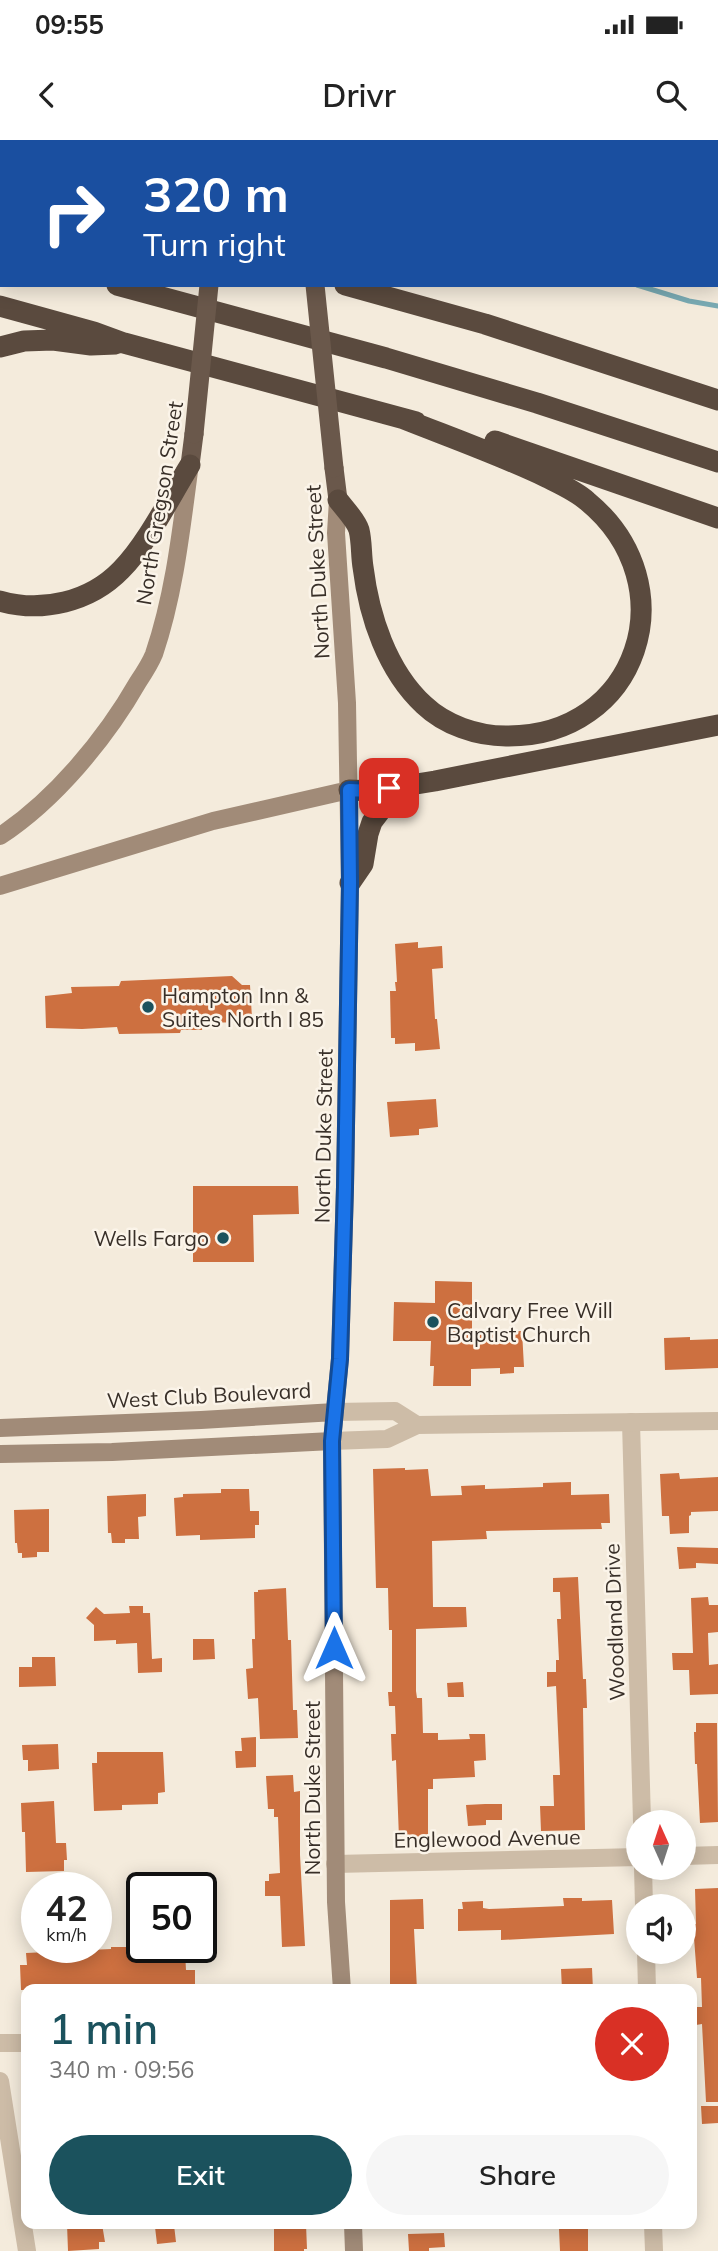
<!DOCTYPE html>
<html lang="en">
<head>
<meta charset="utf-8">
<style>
	:root { --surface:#fff; --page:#f6f6f6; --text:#222; --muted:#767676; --accent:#1b525d }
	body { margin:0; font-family:Mulish,sans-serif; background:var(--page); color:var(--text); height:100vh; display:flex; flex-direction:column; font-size:26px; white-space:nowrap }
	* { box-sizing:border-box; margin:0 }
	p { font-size:23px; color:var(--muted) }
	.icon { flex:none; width:38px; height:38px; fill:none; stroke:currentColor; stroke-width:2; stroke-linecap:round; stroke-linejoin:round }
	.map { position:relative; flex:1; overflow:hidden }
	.details { position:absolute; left:21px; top:1844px; width:676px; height:245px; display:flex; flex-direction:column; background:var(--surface); border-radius:14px; box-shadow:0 4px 18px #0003 }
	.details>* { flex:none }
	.banner { position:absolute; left:0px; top:0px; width:719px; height:147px; box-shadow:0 4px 18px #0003; background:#1a4fa0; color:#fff; overflow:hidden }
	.needle { width:46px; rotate:357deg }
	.controls { position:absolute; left:626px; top:1670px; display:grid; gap:14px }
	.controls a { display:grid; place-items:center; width:70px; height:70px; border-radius:50%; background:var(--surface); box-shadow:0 4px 18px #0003; font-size:35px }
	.speed { position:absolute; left:21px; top:1732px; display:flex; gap:14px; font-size:35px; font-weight:700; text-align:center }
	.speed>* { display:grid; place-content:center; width:91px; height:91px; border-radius:50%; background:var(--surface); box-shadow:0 4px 18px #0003; line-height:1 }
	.speed small { font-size:18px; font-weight:400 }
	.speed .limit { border:4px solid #111; border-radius:10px; background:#fff; color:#111 }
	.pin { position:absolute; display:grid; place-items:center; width:60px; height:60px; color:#fff; margin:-30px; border-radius:14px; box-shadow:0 4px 10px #0006 }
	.me { position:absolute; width:77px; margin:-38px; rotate:0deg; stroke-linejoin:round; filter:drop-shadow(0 0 5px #0008) }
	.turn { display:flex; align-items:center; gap:24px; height:147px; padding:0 28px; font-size:32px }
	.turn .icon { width:91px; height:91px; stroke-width:2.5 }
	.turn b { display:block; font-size:49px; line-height:60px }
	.round { display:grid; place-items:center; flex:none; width:74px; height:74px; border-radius:37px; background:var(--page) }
	.headline { display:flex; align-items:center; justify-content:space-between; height:119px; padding:0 28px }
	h1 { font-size:42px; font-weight:600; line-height:52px; color:var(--accent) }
	.primary-button { display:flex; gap:14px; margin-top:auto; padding:14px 28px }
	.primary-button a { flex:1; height:80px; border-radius:42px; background:var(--accent); color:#fff; font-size:28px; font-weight:600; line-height:80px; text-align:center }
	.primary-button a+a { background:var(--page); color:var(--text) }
	.status { display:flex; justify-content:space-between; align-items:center; height:49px; padding:0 35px; background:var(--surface); direction:ltr }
	.status svg { height:19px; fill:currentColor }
	header { display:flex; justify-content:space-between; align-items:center; height:91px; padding:0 28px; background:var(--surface); font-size:32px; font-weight:600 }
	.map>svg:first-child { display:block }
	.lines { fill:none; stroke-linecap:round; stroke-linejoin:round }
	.stream { stroke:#79aab3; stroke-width:5 }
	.building { fill:#cd7040 }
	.minor { stroke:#cdbca7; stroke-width:18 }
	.tertiary { stroke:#cdbca7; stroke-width:18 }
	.secondary { stroke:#a18b78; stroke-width:18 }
	.trunk { stroke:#6a584b; stroke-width:19 }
	.motorway { stroke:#5a4a3e; stroke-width:21 }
	.trunk-bridge { stroke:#6a584b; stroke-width:19 }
	.route-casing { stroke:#114b97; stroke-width:18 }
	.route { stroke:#1a73e8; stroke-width:12 }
	.poi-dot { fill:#1b525d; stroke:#fbf4e9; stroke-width:2.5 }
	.labels { text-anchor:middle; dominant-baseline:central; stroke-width:5; stroke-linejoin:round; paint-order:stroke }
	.street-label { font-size:21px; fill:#382f28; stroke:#fbf4e9 }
	.poi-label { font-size:21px; fill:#382f28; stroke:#fbf4e9; text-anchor:start }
</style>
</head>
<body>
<div class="status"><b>09:55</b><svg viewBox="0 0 49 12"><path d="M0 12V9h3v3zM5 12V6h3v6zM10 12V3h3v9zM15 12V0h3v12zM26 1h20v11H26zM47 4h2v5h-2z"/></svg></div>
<header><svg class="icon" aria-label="back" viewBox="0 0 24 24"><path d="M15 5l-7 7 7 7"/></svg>Drivr<svg class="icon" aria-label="search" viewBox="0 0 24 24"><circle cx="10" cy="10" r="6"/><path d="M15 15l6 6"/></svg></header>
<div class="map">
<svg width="718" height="2111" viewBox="0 0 718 2111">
	<rect width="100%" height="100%" fill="#f4ebdc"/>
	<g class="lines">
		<path class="stream" d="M637 145 689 161 718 166"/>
	</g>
	<path class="building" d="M418 802V808L442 806 443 828 432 829 435 879H437L440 909 415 911V903L395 904V898H391L390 851H396L395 842H397L395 804Z
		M232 836 242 845H250L252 878 246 879 244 882 203 883 202 890H181L180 893 119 894 117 887 82 889 46 888 45 856 72 853 71 847 119 846 121 841Z
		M436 959 438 987 419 989V995L390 997 387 962Z
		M193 1046H298L299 1074 253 1075 254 1122H193Z
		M435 1141 472 1142V1193L522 1191 524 1227H514V1233L500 1234V1228L471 1229V1246H433L434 1226H430L431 1201H393L394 1162 435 1163Z
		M690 1197V1200L718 1199V1228L665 1230 664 1198Z
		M405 1328V1330L428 1329 431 1356 462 1355 461 1346 485 1345V1349L543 1347V1343L571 1342V1355L609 1354 610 1383H601L602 1389 486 1391 487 1399 432 1401 433 1467H466L467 1487 416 1489V1551L417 1558H422L423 1593H438V1600L470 1599 469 1594H485L486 1620 474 1621 475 1637 433 1639V1649H428V1697L399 1698 396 1620 392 1621 391 1594H396L395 1566H389L388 1552H392V1490H389L388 1448H376L373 1329Z
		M679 1333 680 1339 718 1337V1371L691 1372V1375L689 1376V1393L670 1394 669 1376H662L660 1334Z
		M221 1349H249L250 1371H259V1385H255V1398L200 1400V1395L176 1396 174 1358 183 1357V1354L221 1353Z
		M146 1354V1376L138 1377 139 1399H125V1403H112L111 1393H108L107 1356Z
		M49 1369V1412H37V1417L22 1418V1413H18L17 1403H15L14 1370Z
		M677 1407 718 1408V1424L696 1423V1428L679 1429Z
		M578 1437 583 1539H586L587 1568H583L585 1690 541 1691 540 1666H554L553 1635H560L556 1546 547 1547V1532H556V1520H559L557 1479H561L560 1452H553V1438Z
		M286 1448 288 1500H291L293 1570H297L298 1598 260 1599 258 1558 248 1559 246 1529 253 1528 252 1499H255L254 1452H258V1450Z
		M708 1457 709 1465H718V1492L708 1493 709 1525 718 1524V1554L690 1555 689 1530H673L672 1513H693L691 1458Z
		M129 1466H143V1473H150L152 1519 162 1518V1532L138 1533 137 1503 116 1504V1500L94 1501V1485L86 1478 96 1467 104 1474 130 1473Z
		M193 1499H214L215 1519 193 1520Z
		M32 1517H55L56 1546 19 1547V1527H32Z
		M463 1542 464 1557H448L447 1543Z
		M696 1583H717L718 1682 700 1683 697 1624H695L694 1592H696Z
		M256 1597V1627L236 1628 235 1611H242L241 1598Z
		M58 1604 59 1629 28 1631V1620H23L22 1605Z
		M97 1612H163L165 1652 158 1653V1664L122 1665V1670L94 1671 92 1623H97Z
		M293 1635 294 1652 300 1651V1715L305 1806 282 1807 280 1756H265V1741H269V1734L280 1733 278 1677H274V1669H268L266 1636Z
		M54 1661 56 1703H66L67 1720H64V1731L26 1732 25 1692H22L21 1663Z
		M485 1664H502V1680H486V1685L468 1686 466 1665Z
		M718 1748V1962H706L702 1884 696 1885V1867H702L701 1838H697L693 1784H696L695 1749Z
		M563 1758H582V1761L612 1760 614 1794 501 1800V1790L458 1791V1769H463L462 1762 483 1761V1768L489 1769 564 1766Z
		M423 1759 424 1789H414L417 1850H390V1760Z
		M111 1807H133V1814L185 1812 186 1830H195V1846L120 1850H21L20 1825H27L26 1813 111 1809Z
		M592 1828 593 1850H562L561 1829Z
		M701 1966H718V1983L702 1984Z
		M67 2084H102L105 2102H99V2109L68 2111Z
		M274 2084H306L307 2109H304V2111H274Z
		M174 2085 176 2102 157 2104 155 2087Z
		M588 2088V2111H560L559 2089Z
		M444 2093 445 2107 429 2108V2111H409L408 2094Z"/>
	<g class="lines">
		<path class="minor" d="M631 1282 642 1682
			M684 1716 718 1715
			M335 1724 639 1717
			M643 1727 644 1766
			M646 1811 647 1850
			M0 1903H26
			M0 1941 27 2111
			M653 2084 654 2111"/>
		<path class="tertiary" d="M335 1272 395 1271 417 1285
			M332 1301 387 1299 417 1285 718 1281"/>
		<path class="secondary" d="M338 360 336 393 347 563 350 743 345 1047 340 1218 332 1301 336 1762 342 1850
			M0 696C55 660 106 598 138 542 144 533 150 524 154 514 174 455 181 392 189 331
			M0 746 213 681 349 650
			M0 1288 201 1280 335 1272
			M0 1314 112 1312 332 1301
			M353 2084 354 2111"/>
		<path class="trunk" d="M299 0 300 2
			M223 2V0
			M190 325 194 294
			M334 328 338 360"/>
		<path class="motorway" d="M0 1 2 2
			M316 2 317 0
			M583 2V0
			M0 52H2
			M0 115 2 116
			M117 145 386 218 537 263 718 322
			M345 145 485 184 718 260
			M0 166 94 192 124 203 416 282
			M0 207 24 201 53 200 91 205 116 204
			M495 301 718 378
			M338 360C345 369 356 380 359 390 362 402 361 415 363 427 369 476 387 531 424 565 445 585 477 596 506 596 638 598 689 445 587 361 576 351 560 344 546 337 500 315 452 298 404 279
			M0 461C42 473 90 462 121 430 147 404 170 357 190 325
			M349 650 373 651 435 641 718 585
			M350 743 363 724 368 694 372 682 388 661 406 646"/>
		<path class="trunk-bridge" d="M315 145 334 328
			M194 294 209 145"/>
	</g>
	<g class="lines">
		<g class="route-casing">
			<path id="route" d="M334 1508 332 1301 340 1219 345 1047 350 743 349 650 373 651 389 648"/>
		</g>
		<use href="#route" class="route"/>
	</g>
	<g class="poi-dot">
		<circle cx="148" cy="867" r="7"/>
		<circle cx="223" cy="1098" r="7"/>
		<circle cx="433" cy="1182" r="7"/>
	</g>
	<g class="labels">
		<g class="street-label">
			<text transform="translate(159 363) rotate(-81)">North Gregson Street</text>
			<text transform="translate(317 432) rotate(-93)">North Duke Street</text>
			<text transform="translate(323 996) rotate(-89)">North Duke Street</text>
			<text transform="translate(209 1255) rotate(-3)">West Club Boulevard</text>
			<text transform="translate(614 1482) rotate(-92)">Woodland Drive</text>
			<text transform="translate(312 1648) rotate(-90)">North Duke Street</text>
			<text transform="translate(487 1698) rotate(-1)">Englewood Avenue</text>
		</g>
		<g class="poi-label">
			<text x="162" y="855">Hampton Inn &amp;<tspan x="162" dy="24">Suites North I 85</tspan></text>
			<text x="209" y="1098" text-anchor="end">Wells Fargo</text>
			<text x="447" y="1170">Calvary Free Will<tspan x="447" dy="24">Baptist Church</tspan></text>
		</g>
	</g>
</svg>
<div class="controls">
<a><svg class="needle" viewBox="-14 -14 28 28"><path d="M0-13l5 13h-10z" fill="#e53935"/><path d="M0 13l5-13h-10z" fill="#767676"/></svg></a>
<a><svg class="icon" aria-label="sound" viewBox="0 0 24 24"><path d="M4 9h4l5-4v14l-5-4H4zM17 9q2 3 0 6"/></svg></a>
</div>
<div class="speed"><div>42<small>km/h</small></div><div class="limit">50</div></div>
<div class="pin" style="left:389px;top:648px;background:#d93025"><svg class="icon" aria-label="arrive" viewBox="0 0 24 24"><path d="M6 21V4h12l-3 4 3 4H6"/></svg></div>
<svg class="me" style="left:334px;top:1508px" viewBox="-20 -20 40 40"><path d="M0-17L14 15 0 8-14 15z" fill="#1a73e8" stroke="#fff" stroke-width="4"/></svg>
<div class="banner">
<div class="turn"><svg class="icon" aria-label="right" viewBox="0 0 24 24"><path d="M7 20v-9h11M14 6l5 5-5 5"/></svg><div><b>320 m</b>Turn right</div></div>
</div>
<section class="details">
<div class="headline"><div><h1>1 min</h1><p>340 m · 09:56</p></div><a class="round" style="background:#d93025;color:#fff"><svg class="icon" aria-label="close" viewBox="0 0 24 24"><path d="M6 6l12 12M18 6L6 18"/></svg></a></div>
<div class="primary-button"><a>Exit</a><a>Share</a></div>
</section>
</div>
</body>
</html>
